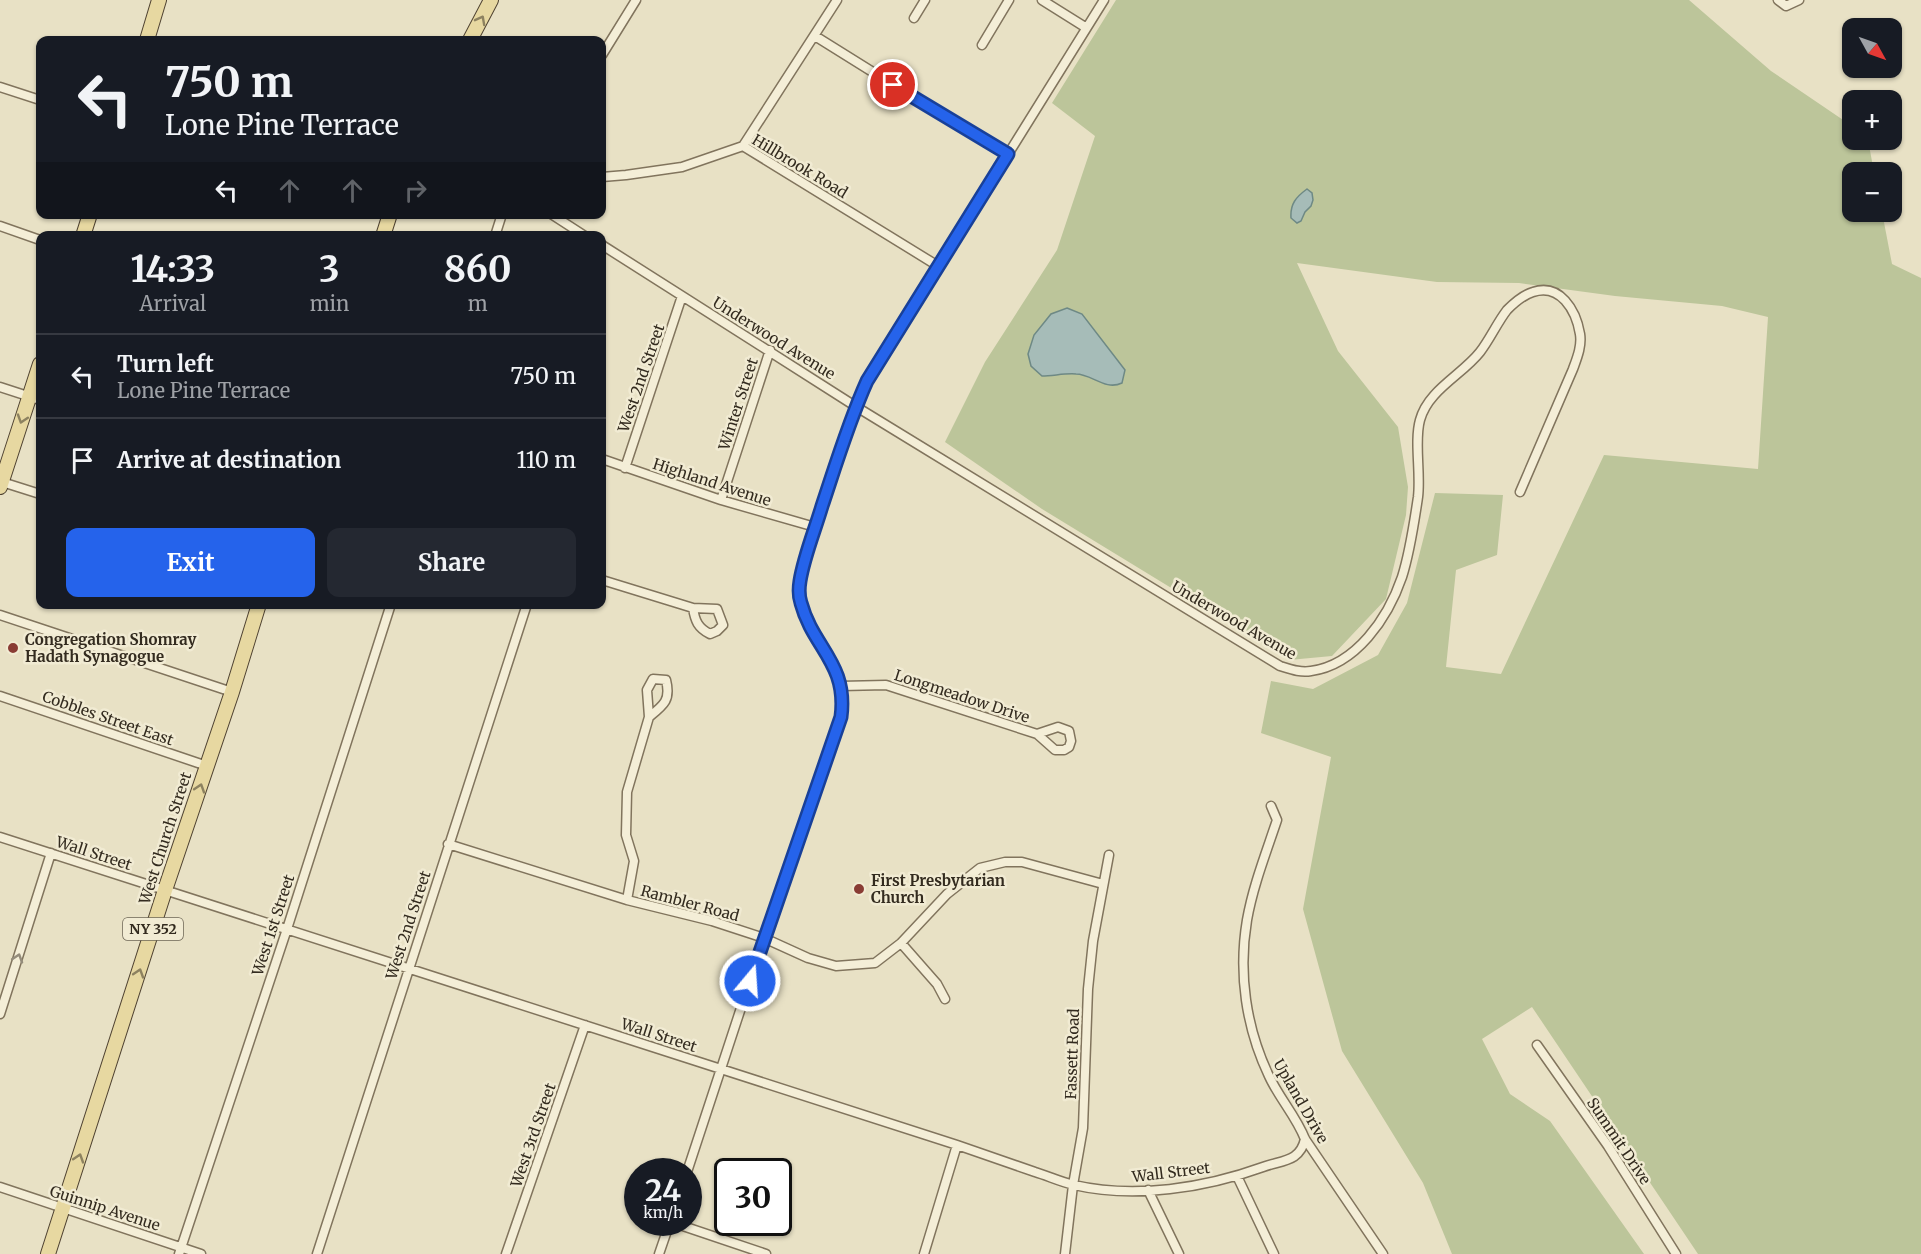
<!DOCTYPE html>
<html lang="en">
<head>
<meta charset="utf-8">
<style>
	:root { --surface:#171b24; --page:#242831; --text:#f1f3f6; --muted:#9ea1a6; --line:#363941; --accent:#2563eb }
	body { margin:0; font-family:Merriweather,serif; background:var(--page); color:var(--text); height:100vh; display:flex; flex-direction:column; font-size:22px; white-space:nowrap }
	* { box-sizing:border-box; margin:0 }
	p { font-size:20px; color:var(--muted) }
	.icon { flex:none; width:33px; height:33px; fill:none; stroke:currentColor; stroke-width:2; stroke-linecap:round; stroke-linejoin:round }
	.map { position:relative; flex:1; overflow:hidden }
	.sheet { position:absolute; left:36px; top:231px; width:570px; height:378px; display:flex; flex-direction:column; background:var(--surface); border-radius:12px; box-shadow:0 2px 4px #0004 }
	.sheet>* { flex:none }
	.guide { position:absolute; left:36px; top:36px; width:570px; height:183px; border-radius:12px; box-shadow:0 2px 4px #0004; background:#171b24; color:var(--text); overflow:hidden }
	.needle { width:39px; rotate:130deg }
	.buttons { position:absolute; left:1842px; top:18px; display:grid; gap:12px }
	.buttons a { display:grid; place-items:center; width:60px; height:60px; border-radius:12px; background:var(--surface); box-shadow:0 2px 4px #0004; font-size:30px }
	.speed { position:absolute; left:624px; top:1158px; display:flex; gap:12px; font-size:30px; font-weight:700; text-align:center }
	.speed>* { display:grid; place-content:center; width:78px; height:78px; border-radius:50%; background:var(--surface); box-shadow:0 2px 4px #0004; line-height:1 }
	.speed small { font-size:15px; font-weight:400 }
	.speed .limit { border:3px solid #111; border-radius:9px; background:#fff; color:#111 }
	.pin { position:absolute; display:grid; place-items:center; width:51px; height:51px; color:#fff; margin:-26px; border:3px solid #fff; border-radius:50%; box-shadow:0 2px 6px #0007 }
	.me { position:absolute; width:66px; margin:-33px; rotate:18deg; stroke-linejoin:round; filter:drop-shadow(0 0 4px #0008) }
	.turn { display:flex; align-items:center; gap:21px; height:126px; padding:0 30px; font-size:27px }
	.turn .icon { width:78px; height:78px; stroke-width:2.5 }
	.turn b { display:block; font-size:42px; line-height:51px }
	.lanes { display:flex; align-items:center; height:57px; padding:0 30px; background:#0003; justify-content:center; gap:30px; direction:ltr }
	.lanes .off { opacity:.35 }
	.eta { display:flex; justify-content:space-evenly; align-items:center; height:102px; text-align:center }
	.eta b { font-size:36px; font-weight:700; line-height:42px }
	.primary-button { display:flex; gap:12px; margin-top:auto; padding:12px 30px }
	.primary-button a { flex:1; height:69px; border-radius:12px; background:var(--accent); color:#fff; font-size:24px; font-weight:700; line-height:69px; text-align:center }
	.primary-button a+a { background:var(--page); color:var(--text) }
	ul { padding:0; list-style:none }
	li { display:flex; align-items:center; gap:18px; height:84px; padding:0 30px; border-top:2px solid var(--line) }
	li div { flex:1 }
	li b { display:block; font-size:22px }
	li em { font-style:normal }
	.map>svg:first-child { display:block }
	.green { fill:#bcc59a }
	.water { fill:#a6bcb8; stroke:#6e8985; stroke-width:1.5 }
	.lines { fill:none; stroke-linecap:round; stroke-linejoin:round }
	.minor-casing { stroke:#81745d; stroke-width:11 }
	.primary-casing { stroke:#4f4231; stroke-width:16 }
	.minor { stroke:#f4eed7; stroke-width:8 }
	.primary { stroke:#e7d8a1; stroke-width:14 }
	.oneway { stroke:#8d8260 }
	.oneway2 { stroke:#948c7b }
	.route-casing { stroke:#184099; stroke-width:15 }
	.route { stroke:#2563eb; stroke-width:10 }
	.poi-dot { fill:#893c34; stroke:#f1ebd3; stroke-width:2 }
	.labels { text-anchor:middle; dominant-baseline:central; stroke-width:5; stroke-linejoin:round; paint-order:stroke }
	.shield { fill:#f1ebd3; stroke:#6c6555; stroke-width:1.5 }
	.shield-label { font-size:14px; font-weight:bold; fill:#332b1f }
	.street-label { font-size:15px; fill:#332b1f; stroke:#f1ebd3 }
	.poi-label { font-size:15px; font-weight:bold; fill:#332b1f; stroke:#f1ebd3; text-anchor:start }
</style>
</head>
<body>
<div class="map">
<svg width="1921" height="1254" viewBox="0 0 1921 1254">
	<rect width="100%" height="100%" fill="#e8e1c5"/>
	<path class="green" d="M1116 0H1689L1771 71 1852 126V140H1868L1874 172H1852V212H1882L1892 264 1921 278V1254H1698L1532 1007 1482 1039 1510 1094 1550 1121 1644 1254H1452L1423 1183 1342 1051 1303 909 1331 757 1261 733 1271 681 1313 689 1378 655 1407 603 1435 493 1503 495 1497 555 1456 570 1446 667 1501 674 1604 455 1758 469 1768 317 1722 306 1615 296 1519 283 1437 282 1297 263 1338 351 1398 427 1408 487 1406 515 1386 599 1332 656 1289 660 1042 509 945 442 985 362 1057 250 1095 136 1052 103Z"/>
	<path class="water" d="M1307 189 1312 193 1313 200 1311 206 1305 212 1301 221 1297 223 1291 218C1290 204 1296 197 1307 189Z
		M1067 308 1082 314 1125 370 1122 383C1105 391 1092 374 1076 374 1065 373 1053 376 1042 376L1031 366 1028 354 1034 335 1051 314Z"/>
	<g class="lines">
		<g class="minor-casing">
			<path id="minor" d="M1042 0 1085 27
				M1778 0 1786 6 1799 0
				M914 18 925 0
				M815 36 940 114 1008 154
				M982 45 1009 0
				M602 55 636 0
				M0 87 40 100
				M743 146 837 0
				M602 177 626 175 682 167 743 146 938 266
				M551 214 585 236
				M0 226 40 240
				M495 236 502 214
				M602 245 855 406 1280 666C1290 669 1300 673 1311 671 1356 665 1388 618 1402 577 1410 552 1414 524 1418 497 1421 473 1414 441 1420 420 1428 390 1462 375 1480 352 1490 339 1497 323 1507 310 1514 303 1523 295 1533 292 1560 283 1576 310 1580 334 1582 346 1577 358 1573 369L1520 492
				M0 387 40 400
				M602 459 721 500 815 527
				M625 468 682 296
				M2 482 40 494
				M721 500 770 350
				M602 580 693 608
				M693 608 717 609 723 625 717 631 710 634C698 628 695 621 693 608Z
				M0 615 232 692
				M653 679 666 680C671 700 664 705 649 717L647 690Z
				M841 686 886 685 1037 734
				M0 696 207 766
				M1058 727 1069 731 1071 741 1069 747 1064 750H1055L1037 734Z
				M1271 806 1277 820C1266 853 1253 886 1247 920 1238 973 1246 1028 1269 1076 1279 1098 1296 1116 1305 1139L1383 1254
				M0 837 957 1145C983 1154 1009 1163 1035 1172 1048 1176 1061 1182 1074 1185 1135 1199 1205 1188 1263 1167 1282 1160 1300 1162 1305 1139
				M448 844 627 900 712 921 764 938 808 958 836 966 875 963 901 943 947 894 980 868 1005 862H1022L1103 884
				M627 900 634 861 626 835 627 792 649 717
				M901 943 937 984 945 999
				M0 1014 51 853
				M1537 1045 1608 1146 1676 1254
				M687 1172 764 938 841 717C848 664 814 648 801 603 799 597 799 587 800 581 804 554 816 527 824 502 837 461 849 420 867 381L1104 0
				M1237 1176 1274 1254
				M0 1187 201 1254
				M1148 1190 1179 1254
				M671 1222 766 1254
				M179 1254 287 929 391 604
				M317 1254 527 604
				M506 1254 585 1025
				M659 1254 670 1222
				M924 1254 957 1145
				M1065 1254 1073 1185 1083 1128 1088 989 1093 941 1109 855"/>
		</g>
		<g class="primary-casing">
			<path id="primary" d="M147 40 159 0
				M470 40 491 0
				M83 236 90 214
				M383 236 390 214
				M0 487 40 364
				M48 1254 165 890 232 692 259 604"/>
		</g>
		<use href="#minor" class="minor"/>
		<use href="#primary" class="primary"/>
	</g>
	<defs><path id="oneway-chevron" d="M-2-3.5L2.5 0L-2 3.5" fill="none" stroke-width="1.6" stroke-linecap="round" stroke-linejoin="round" transform="scale(1.5)"/></defs>
	<g class="oneway">
		<use href="#oneway-chevron" transform="translate(481 20) rotate(-62)"/>
		<use href="#oneway-chevron" transform="translate(22 419) rotate(108)"/>
		<use href="#oneway-chevron" transform="translate(200 788) rotate(-72)"/>
		<use href="#oneway-chevron" transform="translate(139 973) rotate(-72)"/>
		<use href="#oneway-chevron" transform="translate(79 1158) rotate(-72)"/>
	</g>
	<use class="oneway2" href="#oneway-chevron" transform="translate(18 958) rotate(-72)"/>
	<g class="lines">
		<g class="route-casing">
			<path id="route" d="M750 981 841 717C848 663 813 648 801 603 799 597 799 587 800 581 804 556 815 530 822 506 836 464 849 421 867 381L1008 154 893 85"/>
		</g>
		<use href="#route" class="route"/>
	</g>
	<g class="poi-dot">
		<circle cx="13" cy="648" r="6"/>
		<circle cx="859" cy="889" r="6"/>
	</g>
	<g class="labels">
		<rect class="shield" x="123" y="918" width="60" height="22" rx="4.5"/>
		<g class="shield-label">
			<text x="153" y="929">NY 352</text>
		</g>
		<g class="street-label">
			<text transform="translate(800 166) rotate(31)">Hillbrook Road</text>
			<text transform="translate(774 338) rotate(32)">Underwood Avenue</text>
			<text transform="translate(641 378) rotate(-71)">West 2nd Street</text>
			<text transform="translate(738 404) rotate(-72)">Winter Street</text>
			<text transform="translate(712 482) rotate(18)">Highland Avenue</text>
			<text transform="translate(1234 620) rotate(30)">Underwood Avenue</text>
			<text transform="translate(962 696) rotate(18)">Longmeadow Drive</text>
			<text transform="translate(108 718) rotate(19)">Cobbles Street East</text>
			<text transform="translate(165 838) rotate(-72)">West Church Street</text>
			<text transform="translate(94 853) rotate(18)">Wall Street</text>
			<text transform="translate(690 903) rotate(15)">Rambler Road</text>
			<text transform="translate(273 925) rotate(-72)">West 1st Street</text>
			<text transform="translate(408 925) rotate(-72)">West 2nd Street</text>
			<text transform="translate(659 1035) rotate(18)">Wall Street</text>
			<text transform="translate(1072 1054) rotate(-88)">Fassett Road</text>
			<text transform="translate(1301 1101) rotate(60)">Upland Drive</text>
			<text transform="translate(533 1135) rotate(-71)">West 3rd Street</text>
			<text transform="translate(1619 1141) rotate(56)">Summit Drive</text>
			<text transform="translate(1171 1172) rotate(-7)">Wall Street</text>
			<text transform="translate(105 1208) rotate(18)">Guinnip Avenue</text>
		</g>
		<g class="poi-label">
			<text x="25" y="639">Congregation Shomray<tspan x="25" dy="17">Hadath Synagogue</tspan></text>
			<text x="871" y="880">First Presbytarian<tspan x="871" dy="17">Church</tspan></text>
		</g>
	</g>
</svg>
<div class="buttons">
<a><svg class="needle" viewBox="-14 -14 28 28"><path d="M0-13l5 13h-10z" fill="#e53935"/><path d="M0 13l5-13h-10z" fill="#9ea1a6"/></svg></a>
<a>+</a>
<a>−</a>
</div>
<div class="speed"><div>24<small>km/h</small></div><div class="limit">30</div></div>
<div class="pin" style="left:893px;top:85px;background:#d93025"><svg class="icon" aria-label="arrive" viewBox="0 0 24 24"><path d="M6 21V4h12l-3 4 3 4H6"/></svg></div>
<svg class="me" style="left:750px;top:981px" viewBox="-20 -20 40 40"><circle r="17" fill="#2563eb" stroke="#fff" stroke-width="3"/><path d="M0-11L8 9 0 5-8 9z" fill="#fff"/></svg>
<div class="guide">
<div class="turn"><svg class="icon" aria-label="left" viewBox="0 0 24 24"><path d="M17 20v-9H6M10 6l-5 5 5 5"/></svg><div><b>750 m</b>Lone Pine Terrace</div></div>
<div class="lanes"><svg class="icon" aria-label="left" viewBox="0 0 24 24"><path d="M17 20v-9H6M10 6l-5 5 5 5"/></svg><svg class="icon off" aria-label="ahead" viewBox="0 0 24 24"><path d="M12 20V5M6 11l6-6 6 6"/></svg><svg class="icon off" aria-label="ahead" viewBox="0 0 24 24"><path d="M12 20V5M6 11l6-6 6 6"/></svg><svg class="icon off" aria-label="right" viewBox="0 0 24 24"><path d="M7 20v-9h11M14 6l5 5-5 5"/></svg></div>
</div>
<section class="sheet">
<div class="eta">
<div><b>14:33</b><p>Arrival</p></div>
<div><b>3</b><p>min</p></div>
<div><b>860</b><p>m</p></div>
</div>
<ul>
<li><svg class="icon" aria-label="left" viewBox="0 0 24 24"><path d="M17 20v-9H6M10 6l-5 5 5 5"/></svg><div><b>Turn left</b><p>Lone Pine Terrace</p></div><em>750 m</em></li>
<li><svg class="icon" aria-label="arrive" viewBox="0 0 24 24"><path d="M6 21V4h12l-3 4 3 4H6"/></svg><div><b>Arrive at destination</b></div><em>110 m</em></li>
</ul>
<div class="primary-button"><a>Exit</a><a>Share</a></div>
</section>
</div>
</body>
</html>
